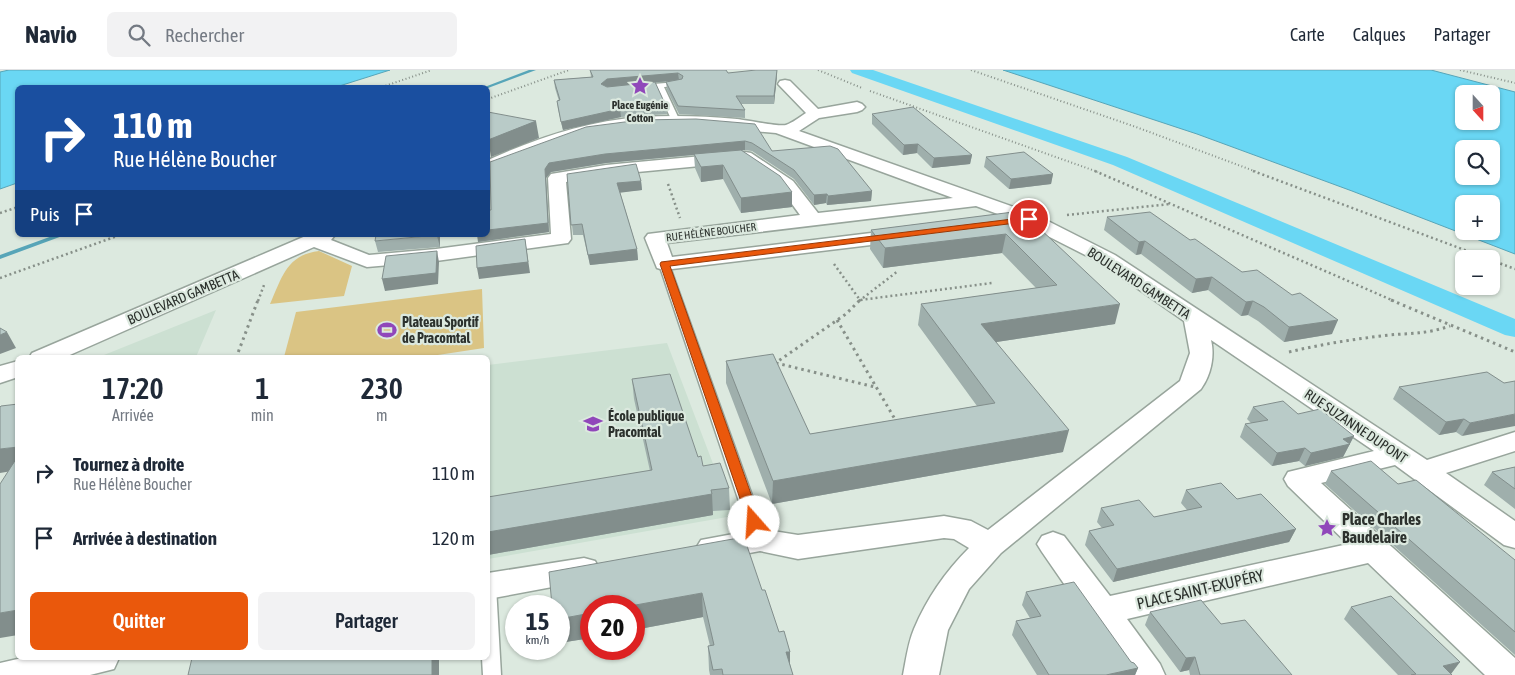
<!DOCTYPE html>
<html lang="fr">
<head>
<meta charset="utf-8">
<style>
	:root { --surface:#fff; --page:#f2f2f3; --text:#1f2937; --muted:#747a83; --line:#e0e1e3; --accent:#ea580c }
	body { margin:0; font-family:"Asap Condensed",sans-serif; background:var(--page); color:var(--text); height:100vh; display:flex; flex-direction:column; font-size:19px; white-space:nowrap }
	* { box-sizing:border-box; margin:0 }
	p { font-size:16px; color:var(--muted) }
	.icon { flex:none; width:28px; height:28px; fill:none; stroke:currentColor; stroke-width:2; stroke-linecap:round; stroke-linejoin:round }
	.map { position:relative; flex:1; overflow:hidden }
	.details { position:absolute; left:15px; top:285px; width:475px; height:305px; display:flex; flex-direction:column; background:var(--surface); border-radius:8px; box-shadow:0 1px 4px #0004 }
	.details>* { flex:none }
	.top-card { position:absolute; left:15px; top:15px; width:475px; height:152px; border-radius:8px; box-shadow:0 1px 4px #0004; background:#1a4fa0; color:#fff; overflow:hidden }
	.needle { width:32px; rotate:159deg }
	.controls { position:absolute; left:1455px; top:15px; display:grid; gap:10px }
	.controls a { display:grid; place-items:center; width:45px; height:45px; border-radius:8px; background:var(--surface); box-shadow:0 1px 4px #0004; font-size:25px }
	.speed { position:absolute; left:505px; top:525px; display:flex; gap:10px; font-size:25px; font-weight:700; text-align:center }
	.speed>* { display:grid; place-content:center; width:65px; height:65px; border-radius:50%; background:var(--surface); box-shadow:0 1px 4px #0004; line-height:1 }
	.speed small { font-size:12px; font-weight:400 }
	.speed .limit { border:8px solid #d22; background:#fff; color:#111 }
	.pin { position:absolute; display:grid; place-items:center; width:42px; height:42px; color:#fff; margin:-21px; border:2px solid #fff; border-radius:50%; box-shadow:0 1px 5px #0007 }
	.me { position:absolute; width:55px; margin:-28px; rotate:341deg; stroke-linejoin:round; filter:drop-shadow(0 0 4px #0008) }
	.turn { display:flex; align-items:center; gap:18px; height:105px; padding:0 15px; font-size:22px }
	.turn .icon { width:65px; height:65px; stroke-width:2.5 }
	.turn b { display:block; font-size:35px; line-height:42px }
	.then { display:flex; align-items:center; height:48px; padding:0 15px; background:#0003; gap:10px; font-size:19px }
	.eta { display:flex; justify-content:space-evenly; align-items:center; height:85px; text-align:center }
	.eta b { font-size:30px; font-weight:600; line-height:35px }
	.primary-button { display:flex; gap:10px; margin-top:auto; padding:10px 15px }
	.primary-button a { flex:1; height:58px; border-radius:8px; background:var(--accent); color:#fff; font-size:20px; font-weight:600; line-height:58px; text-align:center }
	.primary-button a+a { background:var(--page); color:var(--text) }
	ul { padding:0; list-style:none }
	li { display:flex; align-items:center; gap:15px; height:65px; padding:0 15px }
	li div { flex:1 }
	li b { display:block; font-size:19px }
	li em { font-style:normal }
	header { display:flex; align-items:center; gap:30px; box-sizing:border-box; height:70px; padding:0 25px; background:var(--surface); border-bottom:1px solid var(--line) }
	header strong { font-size:24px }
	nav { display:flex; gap:28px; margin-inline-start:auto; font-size:18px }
	.search { width:350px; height:45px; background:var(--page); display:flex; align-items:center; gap:12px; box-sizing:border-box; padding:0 18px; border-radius:8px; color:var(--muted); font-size:19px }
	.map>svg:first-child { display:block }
	.built { fill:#cce0d2 }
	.green { fill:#dac484 }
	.water { fill:#6ad7f4; stroke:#57a5b8; fill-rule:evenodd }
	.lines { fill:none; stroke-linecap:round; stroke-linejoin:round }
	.stream { fill:#57a5b8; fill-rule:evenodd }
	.canal { fill:#6ad7f4; fill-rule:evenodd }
	.service-casing { stroke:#98a59c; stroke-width:3 }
	.minor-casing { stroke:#98a59c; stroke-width:3 }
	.path-far2 { stroke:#879089; stroke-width:2; stroke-dasharray:1 2.5; stroke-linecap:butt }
	.path-far1 { stroke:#879089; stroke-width:2.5; stroke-dasharray:2 3; stroke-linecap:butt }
	.path { stroke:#879089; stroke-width:3; stroke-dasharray:2.5 4; stroke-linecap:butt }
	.service { fill:#fff; fill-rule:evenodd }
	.minor { fill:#fff; fill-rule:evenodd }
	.wall { fill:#9fafac }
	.shaded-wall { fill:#828e8c }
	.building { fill:#b9cbc8; stroke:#828e8c }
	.route { fill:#ea580c; stroke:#983908 }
	.labels { text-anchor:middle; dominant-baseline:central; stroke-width:4.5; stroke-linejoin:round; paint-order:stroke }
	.far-poi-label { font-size:11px; font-weight:bold; fill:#2c312d; stroke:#dce9df }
	.far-street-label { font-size:11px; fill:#2c312d; stroke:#dce9df }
	.street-label { font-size:14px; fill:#2c312d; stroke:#dce9df }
	.poi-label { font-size:14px; font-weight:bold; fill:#2c312d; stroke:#dce9df; text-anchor:start }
	.near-poi-label { font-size:16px; font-weight:bold; fill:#2c312d; stroke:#dce9df; text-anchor:start }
	.near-street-label { font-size:16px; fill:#2c312d; stroke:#dce9df }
</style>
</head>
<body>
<header>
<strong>Navio</strong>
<div class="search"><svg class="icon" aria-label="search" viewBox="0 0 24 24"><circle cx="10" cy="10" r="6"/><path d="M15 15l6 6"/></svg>Rechercher</div>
<nav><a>Carte</a><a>Calques</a><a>Partager</a></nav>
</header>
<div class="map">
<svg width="1515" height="605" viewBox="0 0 1515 605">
	<rect width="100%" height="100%" fill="#dce9df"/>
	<path class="built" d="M216 240 196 287H99Z
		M667 273 733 446 488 489V295Z"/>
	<path class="green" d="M319 181 352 196 344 226 270 234C282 208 286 185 319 181Z
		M482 219 484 278 418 288 284 287 296 242Z"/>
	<path class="water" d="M9 0H390L333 18H18L17 113 0 119V2Z
		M1003 0H1431L1515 22V184L1352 121 1197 64ZM1464 24H1491V51H1464ZM1464 79H1491V106H1464ZM1464 134H1491V161H1464Z"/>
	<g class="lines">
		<path class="stream" d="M529 0H536L488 18H482Z
			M55 165H65L0 189V185Z"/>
		<path class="canal" d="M850 0H873L1127 87 1515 249V267L1505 265 1113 95 852 3Z"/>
		<g class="service-casing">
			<path id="service" d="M678 12 682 14 681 16 664 17 679 49 675 51 671 49 657 18 641 19 637 17 641 15Z
				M664 191 669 194 768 470 766 474 760 476 754 474 752 470 659 194Z
				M488 510 494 511 496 516 501 605H483L482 588H488Z"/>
		</g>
		<g class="minor-casing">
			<path id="minor" d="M785 10 790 11 818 39 857 32 862 34 865 37 862 40 857 42 819 48 799 61 1036 145 1115 185 1427 390 1515 362V381L1446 403 1515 451V478L1504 475 1395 395 1321 413 1515 588V605H1485L1368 493 1127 549 1160 594 1165 605H1127L1042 482 1037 474 1042 466 1053 462 1064 466 1110 526 1348 474 1288 416 1284 409 1288 402 1374 381 1211 270C1215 286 1211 305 1201 319L1001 483 969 519 948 560 939 605H903C906 590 908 573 914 559 927 528 946 501 969 478L954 469 944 468 798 489 760 481 712 490 701 486 696 478 701 470 760 459 798 465 944 446 971 451 988 460 1180 311 1190 283 1184 251 1101 193 1022 153 976 136 667 173 672 187 904 159 911 161 914 165 911 169 904 171 664 200 657 198 645 168 648 164 800 145 781 119 742 92 606 105 566 112 571 169 568 173 436 191 367 197 314 177 63 288H29L32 283 308 165H335L331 170 369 185 436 179 551 164 548 108 551 104 557 103 606 95 745 82 751 83 793 111 818 143 953 128 776 63 696 56 641 57 587 64 556 74 488 101V90C537 68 587 51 641 47 673 45 705 46 737 49 746 50 780 57 786 55 792 53 800 47 806 43L778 14 780 11Z
				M18 291V307L0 313V296Z
				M584 488 595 491 600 500 595 509 488 529V503Z
				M22 588H119L114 599 90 605H0V593Z"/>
		</g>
		<path class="path-far2" d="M818 0 862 18
			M971 0 1136 57 1257 102
			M1460 0 1515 13
			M379 18 432 0
			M870 21 1098 102
			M488 29 569 0"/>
		<path class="path-far1" d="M1095 101 1394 231
			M1253 101 1489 189
			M668 114 680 148
			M0 143 18 137
			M1067 145 1170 134
			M1491 190 1515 199
			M834 194 860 230 992 213
			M0 208 120 165
			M258 231 264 215
			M859 231 898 201"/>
		<path class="path" d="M1391 230 1515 282
			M837 250 896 351
			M1289 282C1322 274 1355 269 1389 265 1413 263 1426 264 1450 256
			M236 288 258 230
			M776 293 875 317
			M774 294 846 244 860 230"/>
		<use href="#service" class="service"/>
		<use href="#minor" class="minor"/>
	</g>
	<path class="wall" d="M590 0H726L728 3 777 0V5L774 34H741L745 40V48L679 44 667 20 666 12 671 11 655 13 666 36 667 44 621 47 563 60 558 39 557 31H559L555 18 554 10 591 7Z
		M872 44 972 85 970 94 932 98 917 83 903 85 872 54Z
		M696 49 772 81 872 121 871 131 827 135 826 133 814 135 794 109 752 81 745 80H742L792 122V137L741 143 723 109 701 112 695 98 694 85 606 93 551 102 546 108 549 162 478 172 491 140 490 92Z
		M986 87 1053 104 1051 114 1009 119 984 97Z
		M567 104 641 111 642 120 620 122 637 179 638 190 590 195 583 165H573Z
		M1021 141 1115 254 996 272 1063 382 772 434 726 313V291L810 364 977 336 918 255 921 234 1036 218 1002 183 883 198 870 179 871 160Z
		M1107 147 1190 170 1242 202 1332 264 1284 272 1258 251 1248 245 1241 246 1208 220 1192 223 1141 184 1136 185 1104 160Z
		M440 165V177L378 182 375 171Z
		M632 309 698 387 703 396 729 418 730 440 713 441V445L488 485V427L650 401 634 329Z
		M1504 313 1462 366 1456 362 1439 365 1393 329 1399 317Z
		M1253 337 1298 344 1354 366 1343 387 1305 396 1299 391 1272 396 1240 367 1245 354 1251 353 1247 349Z
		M1515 397V439L1484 415 1492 402Z
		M1331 401 1398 414 1515 490V585L1325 414Z
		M1186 420 1237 429 1296 459 1289 472 1113 512 1085 475 1089 461 1102 458 1097 452 1101 438 1154 447 1187 440 1181 433Z
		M762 520 779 562 790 582V594L793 605H710L709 600 708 576H710L703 547 634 560V536H591V568L559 573V536Z
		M1026 522 1131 592 1138 598 1135 605H1037L1012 565 1016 551 1030 548 1022 535Z
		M1351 537 1451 604 1452 605H1398L1344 549Z
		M1150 542 1292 605H1190L1189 600 1180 602 1145 555Z"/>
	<path class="shaded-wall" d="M777 0V5L774 34V26Z
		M678 3 679 10 608 17 601 14 607 9Z
		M620 39 621 47 563 60 561 52Z
		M536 51 539 68 491 87 490 81 488 82V64Z
		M745 71V80L606 93 551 102 546 108 549 162 478 172 477 165H488V160L549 93 605 84Z
		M918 74 917 83 903 85 904 75Z
		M972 85 970 94 932 98 934 88Z
		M723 95V109L701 112V97Z
		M1053 104 1051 114 1009 119 1011 109Z
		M641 111 642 120 618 123 617 113Z
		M872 121 871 131 827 135 828 126Z
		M792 122V137L741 143V128Z
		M827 124 826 133 814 135V125Z
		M1006 164 1002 183 883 198 885 178Z
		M437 165H440V177L437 166Z
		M525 169 530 203 479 209 477 198Z
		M1145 171 1141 184 1136 185 1139 172Z
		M637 179 638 190 590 195 588 185Z
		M437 181 439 192 438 214 385 221 382 209Z
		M1212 207 1208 220 1192 223 1196 209Z
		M1253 231 1248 245 1241 246 1246 232Z
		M1120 234 1115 254 977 275 981 254Z
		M1338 250 1332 264 1284 272 1289 257Z
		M7 262 16 278 0 284V265Z
		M1515 344V356L1462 366 1470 353Z
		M1464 349 1456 362 1439 365 1446 352Z
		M1069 360 1063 382 772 434 773 411Z
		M1354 366 1343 387 1305 396 1311 383 1343 369Z
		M18 377V400L0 403V379Z
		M1305 378 1299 391 1272 396 1277 383Z
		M712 424 713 445 488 485V462Z
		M1296 459 1289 472 1113 512 1117 499Z
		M702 523 703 547 634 560V536H630Z
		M18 540V565L0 568V543Z
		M591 543V568L559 573V549Z
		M786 582H790V605Z
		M1195 587 1189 600 1180 602 1186 588Z
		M432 588H439V605H432Z
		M1460 592 1451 604 1443 596Z
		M1138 598 1135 605H1106Z"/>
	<path class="building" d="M590 0H726L728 3 756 0H777L774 26H736L745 40 678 36 666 12 682 9 683 6 678 3 607 9 601 14 607 17 655 12 666 36 620 39 561 52 557 31 560 30 554 10 593 7Z
		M913 37 972 85 934 88 918 74 904 75 872 44Z
		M488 42 536 51 488 70Z
		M696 49 755 54 772 81 830 76 838 79 872 121 828 126 827 124 814 125 794 100 752 73 745 71 605 84 549 93 545 99 548 153 488 160V140H491L490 92 586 57 640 50Z
		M741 80 780 106 792 122 741 128 723 95 701 97 694 84Z
		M1024 82 1053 104 1011 109 986 87Z
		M636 94 641 111 617 113 637 179 588 185 582 154 571 155 567 104Z
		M1021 141 1120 234 981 254 1069 360 773 411 726 291 773 284 810 364 995 333 921 234 1057 215 1006 164 885 178 871 160Z
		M1150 142 1190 170 1195 169 1242 202 1257 200 1292 225 1300 223 1338 250 1289 257 1264 237 1253 231 1246 232 1212 207 1196 209 1145 171 1139 172 1107 147Z
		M376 165H437L375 171Z
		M525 169 528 192 477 198 476 176Z
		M437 181 436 203 382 209 386 186Z
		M0 258 7 262 0 265Z
		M1487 302 1504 313 1515 311V344L1470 353 1464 349 1446 352 1399 317Z
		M670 304 698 387 701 386 703 396 720 393 729 418 711 420 712 424 488 462V427L652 400 632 309Z
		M1283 331 1298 344 1320 339 1354 366 1343 369 1350 374 1311 383 1305 378 1277 383 1245 354 1268 350 1253 337Z
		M18 334V377L0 379V337L1 336Z
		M18 386V540L0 543V414Z
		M1371 391 1398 414 1416 410 1515 490V562L1331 401Z
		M1515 397V419L1492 402Z
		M1221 413 1237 429 1261 424 1296 459 1117 499 1089 461 1114 455 1101 438 1139 430 1154 447 1202 437 1186 420Z
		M744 467 762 520H765L779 562 784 561 790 582H786L793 605H723L722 599 713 600 708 576 714 575 702 523 630 536H591V543L559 549V536H552L549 502Z
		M1074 512 1131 592 1134 593 1138 598 1106 605H1049L1016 551 1041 546 1026 522Z
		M1391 526 1460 592 1443 596 1452 605H1411L1416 604 1351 537Z
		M1201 530 1221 554 1245 550 1292 605H1200L1195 587 1186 588 1150 542Z
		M192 588H432V605H188Z"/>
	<path class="route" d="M1029 147H1032V151L670 196 761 452 759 455H749L660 194 661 192Z"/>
	<defs>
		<g id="sight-bare" transform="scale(1.5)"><path d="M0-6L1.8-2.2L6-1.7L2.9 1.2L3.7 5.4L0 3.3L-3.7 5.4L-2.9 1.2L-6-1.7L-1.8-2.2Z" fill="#9047ba" stroke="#dce9df" stroke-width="2.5" paint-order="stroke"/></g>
		<g id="stadium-bare" transform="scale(1.5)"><path d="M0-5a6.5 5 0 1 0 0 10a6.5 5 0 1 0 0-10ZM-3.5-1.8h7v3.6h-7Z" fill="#9047ba" stroke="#dce9df" stroke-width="2.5" paint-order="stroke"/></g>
		<g id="school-bare" transform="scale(1.5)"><path d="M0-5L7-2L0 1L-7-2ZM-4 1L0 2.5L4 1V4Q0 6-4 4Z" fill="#9047ba" stroke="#dce9df" stroke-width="2.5" paint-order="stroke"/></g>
	</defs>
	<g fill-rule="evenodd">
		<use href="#sight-bare" x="640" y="16"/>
		<use href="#stadium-bare" x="387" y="260"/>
		<use href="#school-bare" x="593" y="354"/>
		<use href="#sight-bare" x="1327" y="458"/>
	</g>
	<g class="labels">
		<g class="far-poi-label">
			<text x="640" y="35">Place Eugénie<tspan x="640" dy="13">Cotton</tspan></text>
		</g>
		<g class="far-street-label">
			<text transform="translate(711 162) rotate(-7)">RUE HÉLÈNE BOUCHER</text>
		</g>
		<g class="street-label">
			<text transform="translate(1139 213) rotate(33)">BOULEVARD GAMBETTA</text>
			<text transform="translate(183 227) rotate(-23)">BOULEVARD GAMBETTA</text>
			<text transform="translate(1356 356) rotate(34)">RUE SUZANNE DUPONT</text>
		</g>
		<g class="poi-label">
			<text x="402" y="252">Plateau Sportif<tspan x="402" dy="16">de Pracomtal</tspan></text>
			<text x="608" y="346">École publique<tspan x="608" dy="16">Pracomtal</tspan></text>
		</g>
		<g class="near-poi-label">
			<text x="1342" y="449">Place Charles<tspan x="1342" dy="18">Baudelaire</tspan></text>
		</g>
		<g class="near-street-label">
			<text transform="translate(1200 519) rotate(-13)">PLACE SAINT-EXUPÉRY</text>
		</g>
	</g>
</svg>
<div class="controls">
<a><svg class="needle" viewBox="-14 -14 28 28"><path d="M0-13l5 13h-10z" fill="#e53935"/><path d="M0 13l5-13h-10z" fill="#747a83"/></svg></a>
<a><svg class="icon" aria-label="search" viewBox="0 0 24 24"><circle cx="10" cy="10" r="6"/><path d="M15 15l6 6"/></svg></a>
<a>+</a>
<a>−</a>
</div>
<div class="speed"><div>15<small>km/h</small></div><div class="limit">20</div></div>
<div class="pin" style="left:1029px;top:149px;background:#d93025"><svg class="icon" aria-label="arrive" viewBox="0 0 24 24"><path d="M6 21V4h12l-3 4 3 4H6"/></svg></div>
<svg class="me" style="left:754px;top:452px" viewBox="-20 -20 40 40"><circle r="19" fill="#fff"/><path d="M0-13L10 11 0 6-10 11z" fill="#ea580c"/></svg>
<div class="top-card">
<div class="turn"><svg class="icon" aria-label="right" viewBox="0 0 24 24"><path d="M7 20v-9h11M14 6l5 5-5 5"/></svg><div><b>110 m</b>Rue Hélène Boucher</div></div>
<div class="then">Puis<svg class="icon" aria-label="arrive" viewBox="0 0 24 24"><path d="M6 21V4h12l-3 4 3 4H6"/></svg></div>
</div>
<section class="details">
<div class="eta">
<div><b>17:20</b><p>Arrivée</p></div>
<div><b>1</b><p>min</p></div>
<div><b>230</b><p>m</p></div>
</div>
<ul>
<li><svg class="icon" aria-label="right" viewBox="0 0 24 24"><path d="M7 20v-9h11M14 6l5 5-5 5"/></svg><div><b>Tournez à droite</b><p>Rue Hélène Boucher</p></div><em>110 m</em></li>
<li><svg class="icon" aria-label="arrive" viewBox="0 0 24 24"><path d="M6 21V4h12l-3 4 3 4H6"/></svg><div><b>Arrivée à destination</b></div><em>120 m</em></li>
</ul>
<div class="primary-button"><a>Quitter</a><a>Partager</a></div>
</section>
</div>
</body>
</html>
